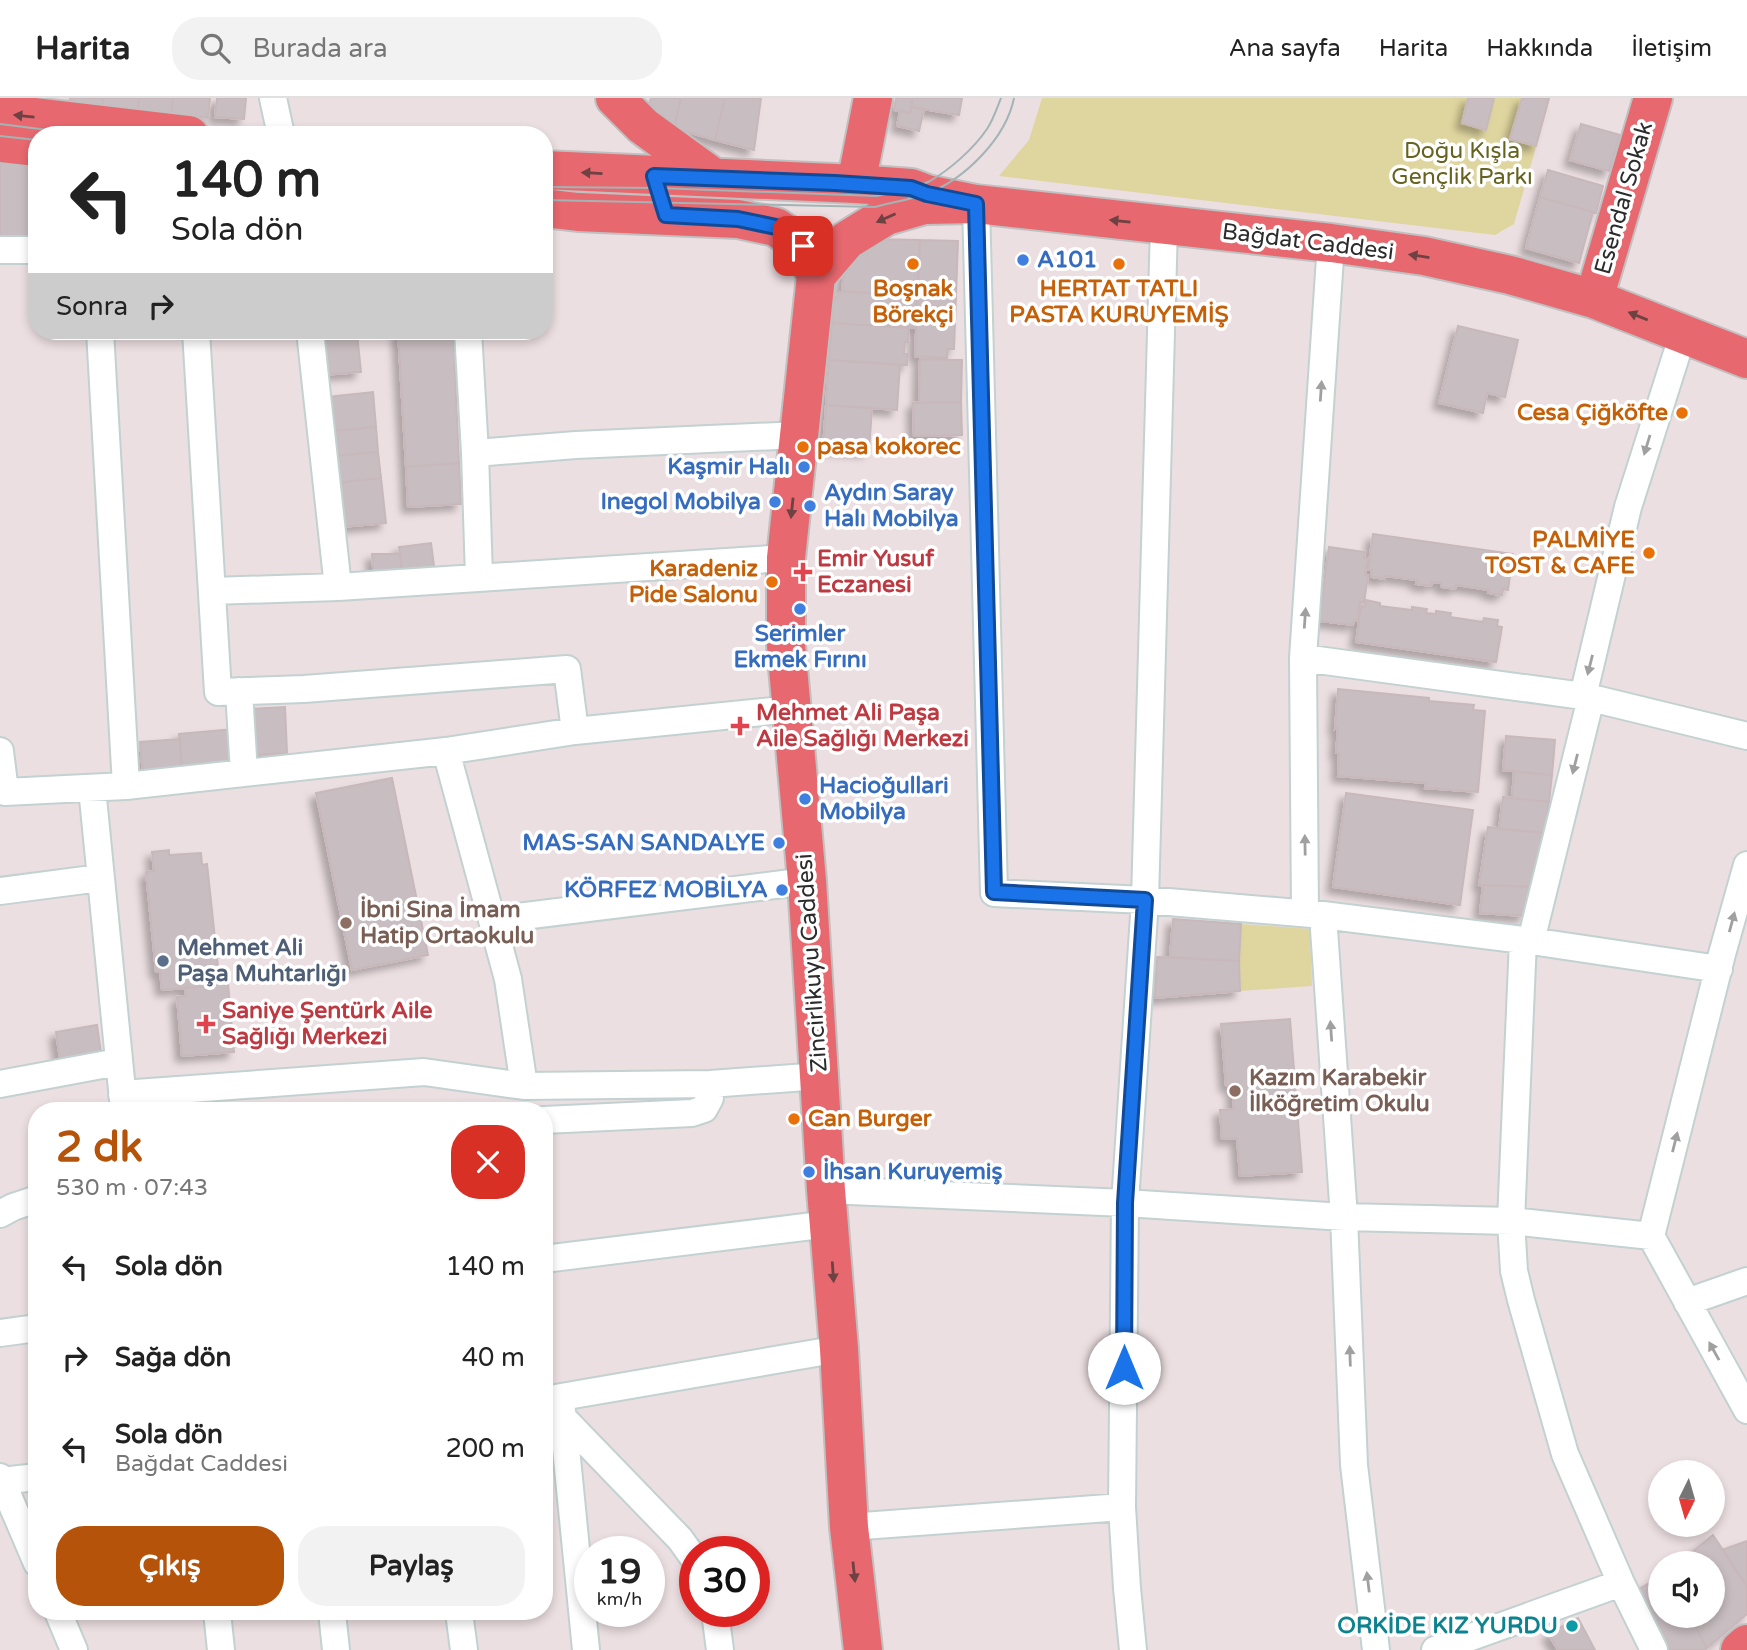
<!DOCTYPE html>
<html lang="tr">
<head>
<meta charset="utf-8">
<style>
	:root { --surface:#fff; --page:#f2f2f2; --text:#222; --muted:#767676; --line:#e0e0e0; --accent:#b45309 }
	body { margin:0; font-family:"Varela Round",sans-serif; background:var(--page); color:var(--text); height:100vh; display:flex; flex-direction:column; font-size:26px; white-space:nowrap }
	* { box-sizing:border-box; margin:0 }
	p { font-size:23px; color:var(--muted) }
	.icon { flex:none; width:38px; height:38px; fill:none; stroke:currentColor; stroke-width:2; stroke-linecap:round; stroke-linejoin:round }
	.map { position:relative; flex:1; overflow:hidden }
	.drawer { position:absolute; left:28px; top:1004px; width:525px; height:518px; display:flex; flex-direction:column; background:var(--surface); border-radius:28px; box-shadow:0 4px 10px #0003 }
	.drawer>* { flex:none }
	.top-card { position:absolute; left:28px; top:28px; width:525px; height:214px; border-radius:28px; box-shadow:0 4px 10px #0003; background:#fff; color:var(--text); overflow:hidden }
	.needle { width:46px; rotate:185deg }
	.buttons { position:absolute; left:1648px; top:1362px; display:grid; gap:14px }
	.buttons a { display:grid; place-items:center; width:77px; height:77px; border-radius:50%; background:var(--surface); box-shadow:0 4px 10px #0003; font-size:35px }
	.speed { position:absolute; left:574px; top:1438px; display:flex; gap:14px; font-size:35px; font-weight:700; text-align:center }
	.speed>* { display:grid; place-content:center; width:91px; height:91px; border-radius:50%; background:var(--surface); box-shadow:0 4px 10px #0003; line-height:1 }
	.speed small { font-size:18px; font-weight:400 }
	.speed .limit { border:10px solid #d22; background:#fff; color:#111 }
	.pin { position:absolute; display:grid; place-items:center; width:60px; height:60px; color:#fff; margin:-30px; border-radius:14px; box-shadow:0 4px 10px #0006 }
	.me { position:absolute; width:77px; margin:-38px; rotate:0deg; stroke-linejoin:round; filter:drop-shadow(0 0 5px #0008) }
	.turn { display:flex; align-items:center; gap:24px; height:147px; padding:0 28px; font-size:32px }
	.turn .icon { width:91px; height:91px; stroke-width:2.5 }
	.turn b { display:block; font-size:49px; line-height:60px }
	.then { display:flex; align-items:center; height:66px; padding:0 28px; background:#0003; gap:14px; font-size:26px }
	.round { display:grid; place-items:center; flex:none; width:74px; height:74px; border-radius:28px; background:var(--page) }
	.head { display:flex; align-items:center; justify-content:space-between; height:119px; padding:0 28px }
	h1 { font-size:42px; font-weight:800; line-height:52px; color:var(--accent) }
	.primary-button { display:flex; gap:14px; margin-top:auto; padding:14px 28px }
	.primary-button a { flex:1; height:80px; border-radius:28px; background:var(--accent); color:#fff; font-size:28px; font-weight:800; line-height:80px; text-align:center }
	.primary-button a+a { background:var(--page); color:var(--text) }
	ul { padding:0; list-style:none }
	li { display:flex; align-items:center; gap:21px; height:91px; padding:0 28px }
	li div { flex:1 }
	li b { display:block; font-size:26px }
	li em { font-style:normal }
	header { display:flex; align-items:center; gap:42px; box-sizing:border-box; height:98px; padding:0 35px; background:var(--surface); border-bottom:2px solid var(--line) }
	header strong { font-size:33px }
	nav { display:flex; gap:38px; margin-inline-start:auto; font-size:24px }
	.search { width:490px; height:63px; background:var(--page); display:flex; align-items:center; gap:18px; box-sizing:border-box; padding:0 24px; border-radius:28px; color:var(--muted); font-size:26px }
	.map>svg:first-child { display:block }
	.green { fill:#dfd59f }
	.building { fill:#c8bdc0; stroke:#c8b8bb; stroke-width:2; filter:url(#shadow) }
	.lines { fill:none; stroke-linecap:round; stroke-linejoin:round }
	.minor-casing { stroke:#c3d1d1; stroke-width:30 }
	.primary-casing { stroke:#c0c0c0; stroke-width:42 }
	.minor { stroke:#fff; stroke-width:26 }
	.primary { stroke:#e8686f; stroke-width:38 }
	.tram { stroke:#a2b4b5; stroke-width:2 }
	.oneway { fill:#6e4143 }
	.oneway2 { fill:#a0a0a0 }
	.route-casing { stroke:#114b97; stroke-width:18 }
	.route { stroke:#1a73e8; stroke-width:12 }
	.shop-dot { fill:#3f7fe0; stroke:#fff; stroke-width:2.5 }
	.food-dot { fill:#e8710a; stroke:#fff; stroke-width:2.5 }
	.health-dot { fill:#e0444e; stroke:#fff; stroke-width:2.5 }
	.education-dot { fill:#8d6e63; stroke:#fff; stroke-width:2.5 }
	.service-dot { fill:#5c6f8a; stroke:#fff; stroke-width:2.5 }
	.culture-dot { fill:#0f9aa8; stroke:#fff; stroke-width:2.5 }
	.labels { text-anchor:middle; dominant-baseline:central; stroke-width:7; stroke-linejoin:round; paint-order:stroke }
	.park-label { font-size:23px; fill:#65631f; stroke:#fff }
	.street-label { font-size:23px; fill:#2c2c2c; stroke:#fff }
	.shop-label { font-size:23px; font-weight:bold; fill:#366cbe; stroke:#fff; text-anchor:start }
	.food-label { font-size:23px; font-weight:bold; fill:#c56008; stroke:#fff; text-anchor:end }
	.health-label { font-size:23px; font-weight:bold; fill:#be3a42; stroke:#fff; text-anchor:start }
	.education-label { font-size:23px; font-weight:bold; fill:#785e54; stroke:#fff; text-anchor:start }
	.service-label { font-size:23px; font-weight:bold; fill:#4e5e75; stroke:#fff; text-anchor:start }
	.culture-label { font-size:23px; font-weight:bold; fill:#0d838f; stroke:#fff; text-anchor:end }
</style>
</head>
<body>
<header>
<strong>Harita</strong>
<div class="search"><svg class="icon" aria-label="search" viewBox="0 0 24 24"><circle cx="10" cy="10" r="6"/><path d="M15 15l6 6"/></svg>Burada ara</div>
<nav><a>Ana sayfa</a><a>Harita</a><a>Hakkında</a><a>İletişim</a></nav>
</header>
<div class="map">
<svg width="1747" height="1552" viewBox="0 0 1747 1552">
	<defs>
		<filter id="shadow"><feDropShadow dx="-6" dy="6" stdDeviation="3.5" flood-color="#0004"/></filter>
	</defs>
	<rect width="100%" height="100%" fill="#ecdfe2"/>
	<path class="green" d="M1042 0H1550L1514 126 1495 137 999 78 1029 42Z
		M1241 826 1310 831 1312 888 1240 893 1239 863Z"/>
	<path class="building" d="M70 0H103V9L69 6Z
		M103 0H139L138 12 103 9Z
		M139 0H173L171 16 138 12Z
		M173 0H210L208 20 171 16Z
		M217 0H246L244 21 215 19Z
		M651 0H681L674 30 648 9Z
		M681 0H725L715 42 674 30Z
		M725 0H761L754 52 715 42Z
		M896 0H913L910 15 894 12Z
		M913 0H962L959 17 911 9Z
		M1468 0H1494L1486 32 1462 25Z
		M1522 0H1549L1536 48 1510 41Z
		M911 9 924 11 919 33 897 28 900 13 910 15Z
		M1581 26 1620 37 1609 73 1570 62Z
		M0 63 28 65 29 139H0Z
		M28 65H37V138L29 139Z
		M1548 72 1603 88 1596 115 1540 99Z
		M1540 99 1593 114 1579 165 1526 150Z
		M870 141 920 142 917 199 842 193 844 175 854 153Z
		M920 142 958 143 954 251H947V260L915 258Z
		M842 193 917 199 916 230 832 225V203Z
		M832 225 909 230 908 244H905L904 256H908L907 267 829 262Z
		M1458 228 1518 242 1505 299 1487 295 1483 315 1439 305Z
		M398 233H453L459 365 406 369Z
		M357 235 361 274 323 277 320 238Z
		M920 261 962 262 961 304 919 305Z
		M829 262 900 267 897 312 826 307Z
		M373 294 376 329 332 333 328 299Z
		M961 304 962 337 914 338 913 305Z
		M826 307 872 310 869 353 823 350Z
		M376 329 378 354 334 358 332 333Z
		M378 354 381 380 337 385 334 358Z
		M459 365 461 406 408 409 406 369Z
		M381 380 386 425 342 429 337 385Z
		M1373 436 1513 456 1508 492 1503 491 1502 497 1488 495 1489 492 1456 487 1455 491 1441 489V485L1432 484 1431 488 1416 486 1417 482 1385 478V481L1371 479 1372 472H1368Z
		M431 445 435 476 403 479 399 449Z
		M1329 449 1365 454 1364 460H1368L1365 477H1368L1364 505 1360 504 1358 523 1354 522 1353 527 1319 523Z
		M372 456H400L403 479 374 482Z
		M1366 502 1380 505V508L1412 512V509L1427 511 1426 515 1436 516V513L1451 515 1450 519 1483 524 1484 520 1498 522 1497 528 1502 529 1496 564 1356 544 1361 509H1365Z
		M1338 591 1429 600V603L1474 607 1473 612 1485 613 1478 694 1425 690 1426 685 1338 678 1339 655H1336L1338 630 1335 631Z
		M285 609 287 655 252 657 250 611Z
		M234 631 238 669 182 673 179 636Z
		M1506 638 1555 642 1552 677 1503 672Z
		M180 641 182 673 143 676 140 644Z
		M1514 674 1552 677 1549 704 1512 700Z
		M392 680 428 857 352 872 316 695Z
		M1346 695 1473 712 1460 807 1333 789Z
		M1503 699 1549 704 1545 735 1499 731Z
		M1488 729 1545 735 1532 789 1479 787Z
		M169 752V757L201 755 202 767 207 766 218 869H209L211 888 162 892 160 874H156L146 774 154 773 152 754Z
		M1483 787 1530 789 1524 818 1480 815Z
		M1173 821 1241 826 1239 863 1170 859Z
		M1157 859 1239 863 1240 893 1155 900Z
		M227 874 234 954 182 958 177 899 186 898 185 890 211 888 210 876Z
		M1290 921 1302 1074 1240 1078 1237 1040 1222 1041 1220 1012 1234 1011 1232 988H1226L1221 926Z
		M97 927 102 962 61 968 56 934Z
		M1713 1437 1747 1488V1516L1707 1550 1689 1517H1713V1465H1679Z
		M1747 1443V1488L1722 1452Z
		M1661 1479V1517H1689L1707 1550 1704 1552H1670L1635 1493Z
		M1578 1520 1595 1552H1558L1548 1536Z"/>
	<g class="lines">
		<g class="minor-casing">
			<path id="minor" d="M273 0 281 37
				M976 106 994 795 1145 802 1323 817 1531 843 1719 871
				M0 152H37
				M100 233 126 688
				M196 233 218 594 304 591 567 571 575 633
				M310 233 338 489
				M468 233 475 355 479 479
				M475 355 576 347 800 337
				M212 493 338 489 786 460
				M1303 560 1583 598 1747 638
				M239 593 244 675
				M1583 598 1628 409 1683 236
				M0 653 5 694 126 688 446 653 575 633 792 611
				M446 653 508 881 524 988
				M92 690 124 1012
				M1747 767 1722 856 1651 1138 1747 1312
				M0 793 100 780
				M1305 815 1303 560 1331 145
				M1323 817 1344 1119 1354 1367 1376 1552
				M492 822 807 783
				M1523 842 1511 1123 1514 1173 1521 1202 1565 1356 1621 1485 1654 1552
				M1531 843 1591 600
				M0 986 118 964
				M122 996 424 974 524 988 710 986 820 978
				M544 1022 692 1015 704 1011 710 1000V986
				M826 1092 1125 1105 1344 1119 1511 1123 1651 1138
				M0 1116 13 1109 37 1101
				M544 1161 829 1126
				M1687 1204 1747 1183
				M0 1235 37 1230
				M560 1300 563 1320 586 1552
				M544 1302 839 1251
				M563 1320 680 1441 695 1462
				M0 1379 37 1465
				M0 1383 37 1379
				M849 1429 1122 1409
				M58 1514 74 1552
				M217 1514 221 1552
				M332 1514 336 1552
				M459 1514 464 1552
				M715 1514 720 1552
				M1133 1552 1127 1490 1122 1409 1125 1105 1145 802 1164 128
				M1435 1552 1621 1485"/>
		</g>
		<g class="primary-casing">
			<path id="primary" d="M615 0 643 28 713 79
				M0 15 189 37
				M0 45 37 49
				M544 72 856 86 911 90 927 96 976 106 1331 145 1424 158 1510 177 1594 201 1747 261
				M856 86 873 0
				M544 110 578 114 738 121 776 129 803 148 816 178
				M1594 201 1653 0
				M863 1552 849 1429 839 1251 826 1092 807 783 786 547V460L816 178 847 142 886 118 924 107 976 106
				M1740 1552 1747 1546"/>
		</g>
		<use href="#minor" class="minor"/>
		<use href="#primary" class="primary"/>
		<path class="tram" d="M0 26 88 37
			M0 38 37 42
			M544 89 658 90 876 98C894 94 913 92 930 83 951 71 974 50 987 31 993 22 997 10 1001 0
			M544 102 875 109C892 104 911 102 928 95 965 81 1006 40 1014 0"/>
	</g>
	<defs><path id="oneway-solid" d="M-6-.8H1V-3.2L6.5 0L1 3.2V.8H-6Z" transform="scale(1.75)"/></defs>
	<g class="oneway">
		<use href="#oneway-solid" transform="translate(24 18) rotate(-174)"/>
		<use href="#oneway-solid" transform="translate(592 75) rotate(-177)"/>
		<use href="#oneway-solid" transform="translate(886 120) rotate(156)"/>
		<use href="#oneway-solid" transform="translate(1120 123) rotate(-174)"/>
		<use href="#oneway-solid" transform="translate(1419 158) rotate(-171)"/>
		<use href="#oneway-solid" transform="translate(1638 218) rotate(-158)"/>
		<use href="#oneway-solid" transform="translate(792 410) rotate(96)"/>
		<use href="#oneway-solid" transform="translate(833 1174) rotate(86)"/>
		<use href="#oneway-solid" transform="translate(854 1474) rotate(84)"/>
	</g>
	<g class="oneway2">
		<use href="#oneway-solid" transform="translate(1321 293) rotate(-86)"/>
		<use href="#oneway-solid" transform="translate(1647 347) rotate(107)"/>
		<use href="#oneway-solid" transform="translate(1305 520) rotate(-86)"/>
		<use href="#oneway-solid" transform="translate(1590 567) rotate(104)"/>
		<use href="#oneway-solid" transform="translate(1575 666) rotate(104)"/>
		<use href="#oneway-solid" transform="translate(1305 747) rotate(-91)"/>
		<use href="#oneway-solid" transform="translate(1732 824) rotate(-75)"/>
		<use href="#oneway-solid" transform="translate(1331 933) rotate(-94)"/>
		<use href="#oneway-solid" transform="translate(1675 1044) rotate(-76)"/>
		<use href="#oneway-solid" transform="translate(1714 1253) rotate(-119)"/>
		<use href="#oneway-solid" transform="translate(1350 1258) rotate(-92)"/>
		<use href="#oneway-solid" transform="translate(1368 1484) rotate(-97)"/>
	</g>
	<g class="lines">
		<g class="route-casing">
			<path id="route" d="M803 148 776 129 738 121 666 117 654 78 835 85 911 90 927 96 976 106 994 794 1145 802 1125 1105 1124 1270"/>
		</g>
		<use href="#route" class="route"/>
	</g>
	<g class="shop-dot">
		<circle cx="1023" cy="162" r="7"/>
		<circle cx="804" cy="369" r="7"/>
		<circle cx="775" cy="404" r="7"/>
		<circle cx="810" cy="408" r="7"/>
		<circle cx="800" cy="511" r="7"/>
		<circle cx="805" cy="701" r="7"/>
		<circle cx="779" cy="745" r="7"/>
		<circle cx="782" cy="792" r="7"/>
		<circle cx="809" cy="1074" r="7"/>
	</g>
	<g class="food-dot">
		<circle cx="913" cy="166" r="7"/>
		<circle cx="1119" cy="166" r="7"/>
		<circle cx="1682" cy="315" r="7"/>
		<circle cx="803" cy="349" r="7"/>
		<circle cx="1649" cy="455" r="7"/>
		<circle cx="772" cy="484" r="7"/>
		<circle cx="794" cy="1021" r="7"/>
	</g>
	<g class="health-dot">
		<path d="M799.5 463.5h7v7h7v7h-7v7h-7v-7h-7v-7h7z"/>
		<path d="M736.5 617.5h7v7h7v7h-7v7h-7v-7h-7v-7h7z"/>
		<path d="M202.5 915.5h7v7h7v7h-7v7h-7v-7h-7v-7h7z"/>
	</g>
	<g class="education-dot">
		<circle cx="346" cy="825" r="7"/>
		<circle cx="1235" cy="993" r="7"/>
	</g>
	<circle class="service-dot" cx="163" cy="863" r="7"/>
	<circle class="culture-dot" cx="1572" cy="1528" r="7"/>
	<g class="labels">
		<g class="park-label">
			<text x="1462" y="53">Doğu Kışla<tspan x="1462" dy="26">Gençlik Parkı</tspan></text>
		</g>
		<g class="street-label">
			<text transform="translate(1624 100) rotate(-74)">Esendal Sokak</text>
			<text transform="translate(1308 144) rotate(7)">Bağdat Caddesi</text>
			<text transform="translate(812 865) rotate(-94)">Zincirlikuyu Caddesi</text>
		</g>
		<g class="shop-label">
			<text x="1037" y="162">A101</text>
			<text x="790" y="369" text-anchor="end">Kaşmir Halı</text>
			<text x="824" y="395">Aydın Saray<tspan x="824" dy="26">Halı Mobilya</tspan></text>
			<text x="761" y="404" text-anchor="end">Inegol Mobilya</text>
			<text x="800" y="536" text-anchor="middle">Serimler<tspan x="800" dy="26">Ekmek Fırını</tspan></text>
			<text x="819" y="688">Hacioǧullari<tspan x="819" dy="26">Mobilya</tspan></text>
			<text x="765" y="745" text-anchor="end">MAS-SAN SANDALYE</text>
			<text x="768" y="792" text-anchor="end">KÖRFEZ MOBİLYA</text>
			<text x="823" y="1074">İhsan Kuruyemiş</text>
		</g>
		<g class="food-label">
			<text x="913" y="191" text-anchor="middle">Boşnak<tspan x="913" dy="26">Börekçi</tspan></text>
			<text x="1119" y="191" text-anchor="middle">HERTAT TATLI<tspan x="1119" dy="26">PASTA KURUYEMİŞ</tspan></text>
			<text x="1668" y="315">Cesa Çiğköfte</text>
			<text x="817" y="349" text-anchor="start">pasa kokorec</text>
			<text x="1635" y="442">PALMİYE<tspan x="1635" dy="26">TOST &amp; CAFE</tspan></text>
			<text x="758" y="471">Karadeniz<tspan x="758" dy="26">Pide Salonu</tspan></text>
			<text x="808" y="1021" text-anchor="start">Can Burger</text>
		</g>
		<g class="health-label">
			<text x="817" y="461">Emir Yusuf<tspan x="817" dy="26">Eczanesi</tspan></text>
			<text x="756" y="615">Mehmet Ali Paşa<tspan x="756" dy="26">Aile Sağlığı Merkezi</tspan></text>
			<text x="222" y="913">Saniye Şentürk Aile<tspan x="222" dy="26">Sağlığı Merkezi</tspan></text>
		</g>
		<g class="education-label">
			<text x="360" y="812">İbni Sina İmam<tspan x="360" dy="26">Hatip Ortaokulu</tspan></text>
			<text x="1249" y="980">Kazım Karabekir<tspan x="1249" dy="26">İlköğretim Okulu</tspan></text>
		</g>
		<g class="service-label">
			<text x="177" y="850">Mehmet Ali<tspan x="177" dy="26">Paşa Muhtarlığı</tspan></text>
		</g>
		<g class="culture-label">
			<text x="1558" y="1528">ORKİDE KIZ YURDU</text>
		</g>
	</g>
</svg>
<div class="buttons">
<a><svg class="needle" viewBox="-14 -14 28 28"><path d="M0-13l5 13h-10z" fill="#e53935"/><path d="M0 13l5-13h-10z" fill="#767676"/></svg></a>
<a><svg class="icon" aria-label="sound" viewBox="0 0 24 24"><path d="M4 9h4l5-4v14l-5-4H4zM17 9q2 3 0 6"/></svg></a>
</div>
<div class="speed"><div>19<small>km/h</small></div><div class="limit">30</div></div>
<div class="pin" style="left:803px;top:148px;background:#d93025"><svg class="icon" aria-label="arrive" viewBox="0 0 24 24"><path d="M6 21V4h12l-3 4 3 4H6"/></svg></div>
<svg class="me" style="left:1124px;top:1270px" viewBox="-20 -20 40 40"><circle r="19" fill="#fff"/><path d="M0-13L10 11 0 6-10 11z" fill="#1a73e8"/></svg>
<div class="top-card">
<div class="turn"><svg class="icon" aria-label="left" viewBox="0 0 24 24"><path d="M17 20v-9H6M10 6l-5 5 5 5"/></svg><div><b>140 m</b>Sola dön</div></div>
<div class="then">Sonra<svg class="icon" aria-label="right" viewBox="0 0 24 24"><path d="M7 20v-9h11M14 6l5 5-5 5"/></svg></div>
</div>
<section class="drawer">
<div class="head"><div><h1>2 dk</h1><p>530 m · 07:43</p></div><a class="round" style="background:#d93025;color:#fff"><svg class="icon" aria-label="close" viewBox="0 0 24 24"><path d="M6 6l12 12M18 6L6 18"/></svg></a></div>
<ul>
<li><svg class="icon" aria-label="left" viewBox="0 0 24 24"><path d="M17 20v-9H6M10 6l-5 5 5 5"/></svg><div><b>Sola dön</b></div><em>140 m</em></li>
<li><svg class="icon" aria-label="right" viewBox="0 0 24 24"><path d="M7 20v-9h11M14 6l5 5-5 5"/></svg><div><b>Sağa dön</b></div><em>40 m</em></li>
<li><svg class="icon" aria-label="left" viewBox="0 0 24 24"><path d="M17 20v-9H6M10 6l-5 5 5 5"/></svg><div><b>Sola dön</b><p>Bağdat Caddesi</p></div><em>200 m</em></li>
</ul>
<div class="primary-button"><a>Çıkış</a><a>Paylaş</a></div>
</section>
</div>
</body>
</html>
